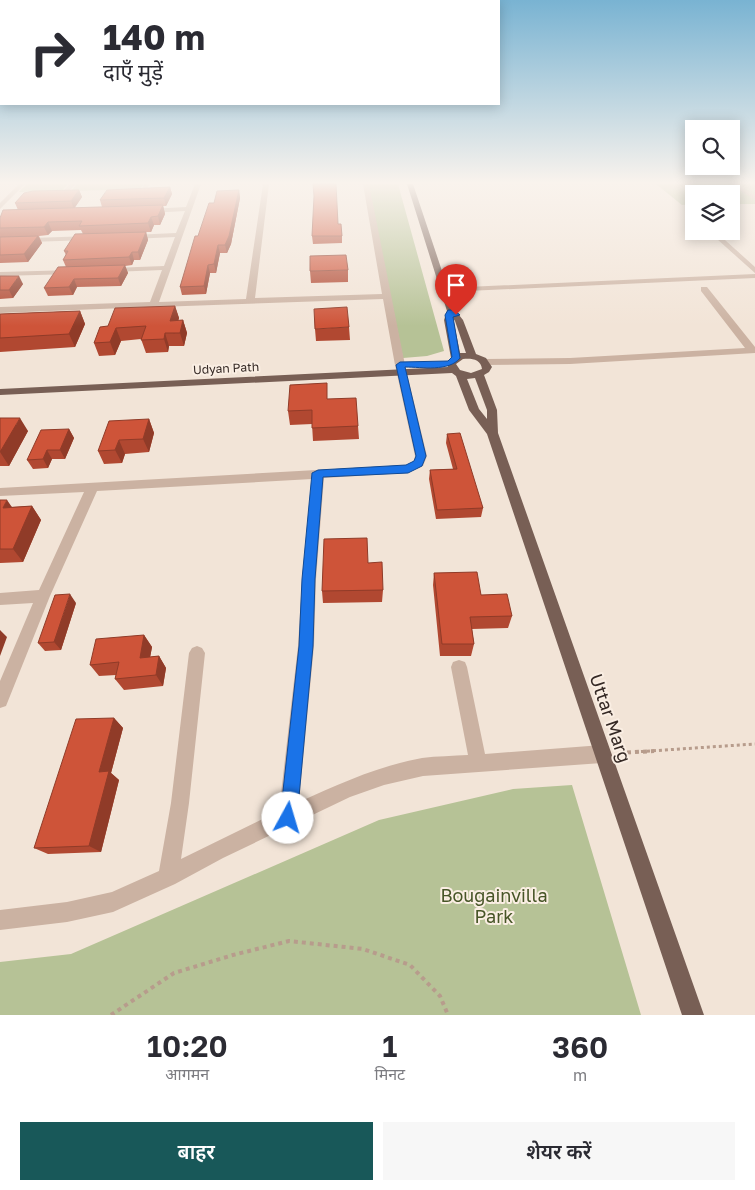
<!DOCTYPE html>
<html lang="hi">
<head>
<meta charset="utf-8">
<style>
	:root { --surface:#fff; --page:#f7f7f7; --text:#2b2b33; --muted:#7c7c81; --accent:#185859 }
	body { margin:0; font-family:"Golos Text","Noto Sans Devanagari",sans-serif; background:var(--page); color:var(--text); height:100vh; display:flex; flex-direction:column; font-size:19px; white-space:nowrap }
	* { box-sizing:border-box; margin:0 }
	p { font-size:16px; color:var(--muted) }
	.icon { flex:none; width:28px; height:28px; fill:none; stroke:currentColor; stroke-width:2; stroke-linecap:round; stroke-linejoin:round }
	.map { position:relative; height:1015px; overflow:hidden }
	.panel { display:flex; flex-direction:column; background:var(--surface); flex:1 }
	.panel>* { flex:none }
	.banner { position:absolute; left:0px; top:0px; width:500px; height:105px; box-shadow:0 2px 12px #0003; background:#fff; color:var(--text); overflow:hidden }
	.buttons { position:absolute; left:685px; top:120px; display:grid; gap:10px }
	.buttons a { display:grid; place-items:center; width:55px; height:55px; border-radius:0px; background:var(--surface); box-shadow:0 2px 12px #0003; font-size:25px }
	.pin { position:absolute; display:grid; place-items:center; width:42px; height:42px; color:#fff; margin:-51px -21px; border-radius:50% 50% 50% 0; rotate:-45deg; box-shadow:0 0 5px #0007 }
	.pin .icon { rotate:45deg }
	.me { position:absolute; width:55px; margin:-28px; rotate:6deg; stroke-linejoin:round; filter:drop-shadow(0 0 4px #0008) }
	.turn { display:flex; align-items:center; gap:18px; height:105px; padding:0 20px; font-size:22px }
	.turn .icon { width:65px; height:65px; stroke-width:2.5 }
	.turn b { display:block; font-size:35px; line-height:42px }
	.eta { display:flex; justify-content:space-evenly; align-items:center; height:85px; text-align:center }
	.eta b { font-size:30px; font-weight:600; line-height:35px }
	.action { display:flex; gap:10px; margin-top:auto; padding:10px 20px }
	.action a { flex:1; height:58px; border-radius:0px; background:var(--accent); color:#fff; font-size:20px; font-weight:600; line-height:58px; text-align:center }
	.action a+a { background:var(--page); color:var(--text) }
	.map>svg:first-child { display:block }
	.green { fill:#b6c296 }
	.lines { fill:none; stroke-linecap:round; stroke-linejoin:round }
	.path-far1 { stroke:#b79c8c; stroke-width:3; stroke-dasharray:3 3; stroke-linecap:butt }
	.path { stroke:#b79c8c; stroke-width:4; stroke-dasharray:4 4; stroke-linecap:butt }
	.minor { fill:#cbb2a2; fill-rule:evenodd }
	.major { fill:#785f55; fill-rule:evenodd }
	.wall { fill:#b14831 }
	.shaded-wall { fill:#903b28 }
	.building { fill:#ce5439; stroke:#903b28 }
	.route { fill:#1a73e8; stroke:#114b97 }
	.labels { text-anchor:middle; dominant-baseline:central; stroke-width:4; stroke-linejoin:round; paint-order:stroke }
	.far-street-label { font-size:12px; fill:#352925; stroke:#faeee3 }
	.near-street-label { font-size:18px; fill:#352925; stroke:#faeee3 }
	.near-park-label { font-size:18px; fill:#475527; stroke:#faeee3 }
</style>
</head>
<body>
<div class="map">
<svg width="755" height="1015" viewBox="0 0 755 1015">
	<rect width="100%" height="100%" fill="#f2e4d7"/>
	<path class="green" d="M27 184H68L63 190 19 192Z
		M77 184H144L140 189 71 191Z
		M368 184H398L444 351 427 356 403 358Z
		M656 184H755V204H731V194H694V204L682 205Z
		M572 785 641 1015H0V962L71 954 379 820 513 789Z"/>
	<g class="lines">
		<path class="path-far1" d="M635 752 755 744"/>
		<path class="path" d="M619 753 654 751
			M111 1015 174 973 233 955 289 941 363 949 410 965 440 996 448 1015"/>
		<path class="minor" d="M19 184H25L0 209V203Z
			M70 184H76L68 192H64V190Z
			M144 184H150L145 191H141Z
			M195 184H201L159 302 246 299 263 184H269L255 298 382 294 363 184H369L405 365 427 456 423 466 408 473 324 478 316 579 314 646 299 802C339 784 378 766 422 758 437 756 453 756 468 755L451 667 453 662 459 660 465 662 467 667 485 754 602 745 608 748 611 754 608 760 602 763 423 776 384 785 350 797 223 858 175 884 113 912 67 922 0 930V910L67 902 112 892 159 871 171 803 189 653 192 648 197 646 202 648 205 653 189 803 181 859 279 811 298 646 302 579 312 479 97 491 50 596 6 706 0 708V681L33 603 0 605V593L39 590 84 492 0 496V488L406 465 414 461 415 456 395 365 383 299 157 307 153 309 150 307 0 313V307L150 302 162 270 112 272 108 270 112 268 164 266 175 237 132 239 128 237 132 235 176 233 185 211 149 213 146 211 149 209 186 207Z
			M730 184H737L755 195V200Z
			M708 231H715L755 267V273Z
			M92 236V240H89L0 243V239Z
			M75 270V274H72L0 276V272Z
			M755 274V278L445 292 441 290 445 288Z
			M701 287H707L755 347V353L570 364 485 365 480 362 485 359 570 358 745 348 701 291Z"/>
		<path class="major" d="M407 184H413L455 310 463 320 476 354 486 358 492 367 489 372 484 375 497 410 498 433 704 1015H682L487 434 469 410 456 376 452 373 0 395V389L448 367 446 363 451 358 444 320 447 311ZM453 318 455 321 466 353H460ZM463 359C471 358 481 359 482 369L471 373 460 370 456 364ZM475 378 487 410V419L479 409 467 379Z"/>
	</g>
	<path class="wall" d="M170 187 172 194 166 206H163L165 214 160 225H154L151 232H146L148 240 140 260H134L132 265 125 266 128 273 121 286 77 287 73 295 48 296 44 288 66 267 63 260 66 255 64 251 83 234 81 230 52 231 48 235 39 236 42 243 28 262 0 263V218L18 210 15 203 79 190 82 197 74 208 102 207 100 200Z
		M239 190 240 198 231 244 227 253H220L216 273H210L206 294 182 295 180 287 198 236 214 203Z
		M338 224 342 236V243L313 244 312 236Z
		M348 270V282L311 283 310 271Z
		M0 276 23 284 13 298 0 299Z
		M175 306 179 318 178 321 183 320 187 333 184 346H169L168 352 146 353 141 339 121 341 115 355 99 356 94 343 108 326Z
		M80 311 85 324 75 347 0 352V314Z
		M349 327 350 340 316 341 315 329Z
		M328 399 358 426 359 439 313 441 312 424 290 425 288 411Z
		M0 418 28 431 9 466H0Z
		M149 419 154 433 149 452 125 454 122 463 104 464 98 451Z
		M69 429 74 438 65 459H52L48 468 33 469 27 460Z
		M447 434 483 508 481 517 436 519 429 479 430 470 453 469 446 443Z
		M0 500 12 507 32 506 41 520 23 562 0 563Z
		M368 563 383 590 382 602 323 603 322 591Z
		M434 573 481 595 512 616 508 628 472 629 474 644 471 656H440L433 585Z
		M76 603 61 650 45 651 38 643Z
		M144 635 152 647 150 657 159 656 166 668 163 686 124 690 115 679 116 675 99 676 90 665Z
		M114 718 123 728 111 773 119 780 101 852 48 854 34 848Z"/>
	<path class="shaded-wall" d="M170 187 172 194 166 206 164 198Z
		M79 190 82 197 74 209 71 201Z
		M239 190 240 198 231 244 227 253 225 245Z
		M163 205 165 214 160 225 158 216Z
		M151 217 154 225 151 232 148 223Z
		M48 222 52 231 48 235 44 227Z
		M146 232 148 240 140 260 138 252Z
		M38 236 42 243 28 262 24 254Z
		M218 245 220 253 216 273 214 264Z
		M132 252 134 260 132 265 129 257Z
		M125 265 128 273 121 286 118 278Z
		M208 265 210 273 206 294 204 286Z
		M19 276 23 284 13 298 9 290Z
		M74 279 77 287 73 295 69 287Z
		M175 306 179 318 174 334 170 321Z
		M80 311 85 324 75 347 69 334Z
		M183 320 187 333 184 346 180 333Z
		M116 328 121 341 115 355 110 342Z
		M165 333 169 346 168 352 164 339Z
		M20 418 28 431 9 466 0 452Z
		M149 419 154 433 149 452 143 439Z
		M69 429 74 438 65 459 60 450Z
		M119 440 125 454 122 463 115 450Z
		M47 450 52 459 48 468 43 459Z
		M7 500 16 513 3 508Z
		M32 506 41 520 23 562 13 549Z
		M70 594 76 603 61 650 54 642Z
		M0 630 7 637 0 656Z
		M144 635 152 647 148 669 140 658Z
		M159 656 166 668 163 686 156 675Z
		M114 718 123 728 111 773 119 780 101 852 89 846 99 772Z"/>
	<path class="building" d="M313 184H336L338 224H341L342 236H312L314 196Z
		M170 187 164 198 100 200 107 190Z
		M79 190 71 201 15 203 24 193 33 191Z
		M239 190 229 236 225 245H218L214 264 208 265 204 286 180 287 195 236H198L209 203H214L217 191Z
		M163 205 158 216 151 217 148 223 79 226 82 221 48 222 44 227 0 228V218L3 210Z
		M146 232 138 252H132L129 257 63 260 68 251H64L75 234Z
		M38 236 24 254 0 255V237Z
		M346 255 348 270 310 271V256Z
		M125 265 118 278 74 279 69 287 44 288 58 267Z
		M0 276H19L9 290H0Z
		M175 306 170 321 183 320 180 333H165L164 339 141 340 146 326 116 328 110 342 94 343 100 327 108 326 115 308Z
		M347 307 349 327 315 329 314 309Z
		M80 311 69 334 0 338V314Z
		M327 383V399L356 398 358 426 312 428V410L288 411 290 385Z
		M0 418H20L0 452Z
		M149 419 143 439 119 440 115 450 98 451 109 421Z
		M69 429 60 450H47L43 459 27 460 41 430Z
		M460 433 483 508 437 510 430 470 457 469 447 434Z
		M0 500H7L3 508 32 506 13 549H0Z
		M367 538 368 563 382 562 383 590 322 591 324 539Z
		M477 572 481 595 507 594 512 616 470 617 474 644H442L434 573Z
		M70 594 54 642 38 643 55 595Z
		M144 635 140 658 159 656 156 675 115 679 119 662 90 665 96 639Z
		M114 718 99 772 109 771 89 846 34 848 76 719Z"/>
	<linearGradient id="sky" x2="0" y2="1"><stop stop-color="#79b3d2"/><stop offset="0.56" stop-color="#f9f3ed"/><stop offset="1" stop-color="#f9f3ed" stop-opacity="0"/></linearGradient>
	<rect width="755" height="326" fill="url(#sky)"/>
	<path class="route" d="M448 310H454L460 315 453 317 460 358C449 372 422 367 405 367L426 456 422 466 408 473 323 477 315 579 313 646 297 818 294 824 288 826 282 824 280 818 299 646 302 579 312 473 318 470 406 465 414 461 416 456 396 365 400 362 448 361 452 357 445 315Z"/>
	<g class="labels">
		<g class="far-street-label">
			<text transform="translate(226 368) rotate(-3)">Udyan Path</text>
		</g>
		<g class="near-street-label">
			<text transform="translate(611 718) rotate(71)">Uttar Marg</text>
		</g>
		<g class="near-park-label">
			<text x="494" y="895">Bougainvilla<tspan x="494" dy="21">Park</tspan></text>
		</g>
	</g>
</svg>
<div class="buttons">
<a><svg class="icon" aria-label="search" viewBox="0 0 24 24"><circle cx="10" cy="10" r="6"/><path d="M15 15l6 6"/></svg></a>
<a><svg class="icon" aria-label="layers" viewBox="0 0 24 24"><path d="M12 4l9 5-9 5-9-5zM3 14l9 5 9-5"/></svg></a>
</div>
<div class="pin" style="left:456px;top:315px;background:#d93025"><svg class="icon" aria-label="arrive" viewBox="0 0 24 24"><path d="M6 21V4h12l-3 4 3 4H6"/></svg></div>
<svg class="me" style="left:288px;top:818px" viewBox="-20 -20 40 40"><circle r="19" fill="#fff"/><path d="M0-13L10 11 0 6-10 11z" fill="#1a73e8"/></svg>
<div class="banner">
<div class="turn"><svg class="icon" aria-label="right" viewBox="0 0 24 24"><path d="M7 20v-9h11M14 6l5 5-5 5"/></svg><div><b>140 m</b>दाएँ मुड़ें</div></div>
</div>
</div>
<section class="panel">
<div class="eta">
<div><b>10:20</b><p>आगमन</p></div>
<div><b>1</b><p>मिनट</p></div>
<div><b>360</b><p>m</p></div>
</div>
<div class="action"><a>बाहर</a><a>शेयर करें</a></div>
</section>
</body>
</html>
